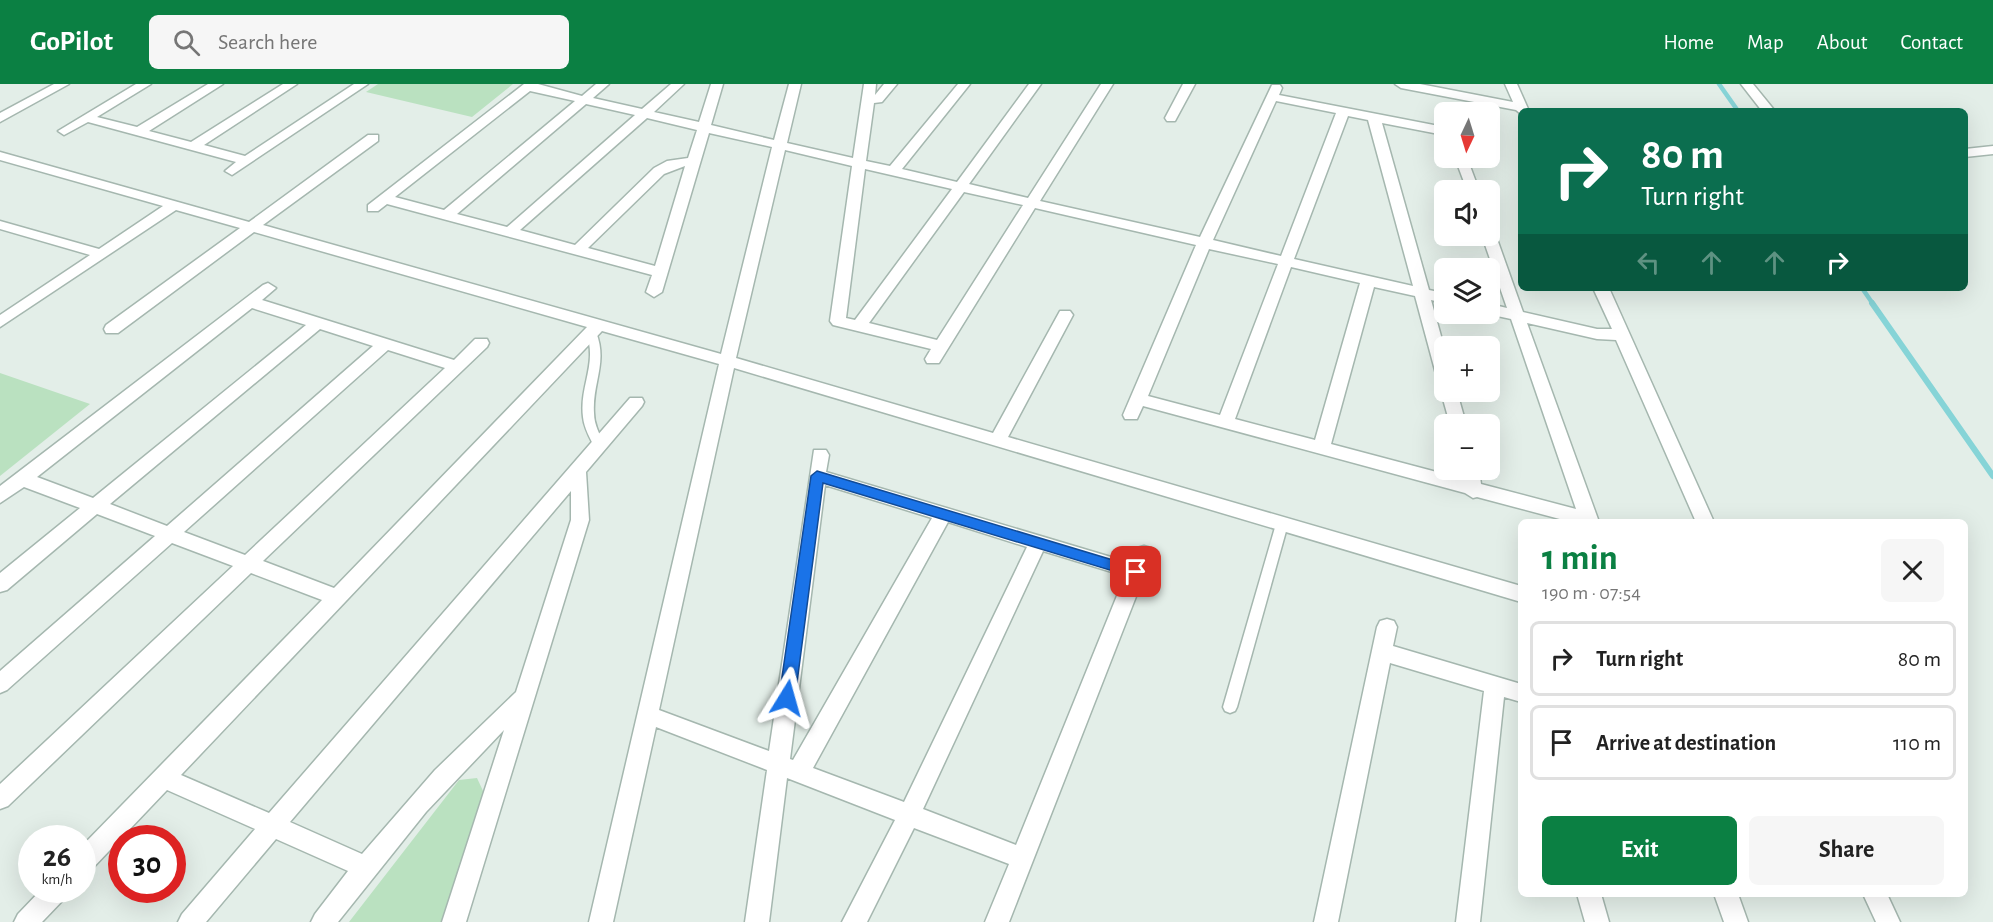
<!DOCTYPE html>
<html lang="en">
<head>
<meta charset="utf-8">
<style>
	:root { --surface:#fff; --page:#f6f6f6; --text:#222; --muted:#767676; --line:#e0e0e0; --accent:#0b8043 }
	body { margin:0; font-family:"Alegreya Sans",sans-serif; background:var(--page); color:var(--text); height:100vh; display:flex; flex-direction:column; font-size:22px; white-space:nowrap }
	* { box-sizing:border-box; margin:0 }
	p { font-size:20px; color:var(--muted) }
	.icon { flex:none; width:33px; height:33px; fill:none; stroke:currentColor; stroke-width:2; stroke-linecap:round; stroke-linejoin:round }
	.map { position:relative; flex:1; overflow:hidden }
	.side { position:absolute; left:1518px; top:435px; width:450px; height:378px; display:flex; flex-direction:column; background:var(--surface); border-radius:9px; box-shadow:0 6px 24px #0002 }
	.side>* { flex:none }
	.guide { position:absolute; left:1518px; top:24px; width:450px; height:183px; border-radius:9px; box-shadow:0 6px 24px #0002; background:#0b6e4f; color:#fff; overflow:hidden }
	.needle { width:39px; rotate:184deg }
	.fabs { position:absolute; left:1434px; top:18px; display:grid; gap:12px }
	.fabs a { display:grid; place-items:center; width:66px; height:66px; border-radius:9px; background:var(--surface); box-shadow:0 6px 24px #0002; font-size:30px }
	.speed { position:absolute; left:18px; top:741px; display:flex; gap:12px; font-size:30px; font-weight:700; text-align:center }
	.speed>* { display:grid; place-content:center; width:78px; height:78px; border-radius:50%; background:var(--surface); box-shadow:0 6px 24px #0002; line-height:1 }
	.speed small { font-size:15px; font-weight:400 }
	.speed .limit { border:9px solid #d22; background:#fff; color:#111 }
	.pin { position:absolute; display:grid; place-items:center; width:51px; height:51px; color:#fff; margin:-26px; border-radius:12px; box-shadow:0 3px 9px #0006 }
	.me { position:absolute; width:66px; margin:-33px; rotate:8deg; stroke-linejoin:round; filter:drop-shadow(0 0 4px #0008) }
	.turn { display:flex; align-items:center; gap:21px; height:126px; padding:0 24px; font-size:27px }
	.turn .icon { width:78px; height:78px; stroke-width:2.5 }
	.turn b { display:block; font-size:42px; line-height:51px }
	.lanes { display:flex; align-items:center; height:57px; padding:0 24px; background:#0003; justify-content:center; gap:30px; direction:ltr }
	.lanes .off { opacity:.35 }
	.round { display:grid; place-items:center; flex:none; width:63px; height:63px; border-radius:9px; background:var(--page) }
	.headline { display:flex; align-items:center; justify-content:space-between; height:102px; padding:0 24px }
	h1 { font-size:36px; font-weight:700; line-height:45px; color:var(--accent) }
	.primary-button { display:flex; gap:12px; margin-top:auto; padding:12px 24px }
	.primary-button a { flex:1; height:69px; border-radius:9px; background:var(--accent); color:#fff; font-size:24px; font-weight:700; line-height:69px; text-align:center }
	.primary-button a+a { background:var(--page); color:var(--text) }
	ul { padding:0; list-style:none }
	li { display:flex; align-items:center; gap:18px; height:75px; margin:0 12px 9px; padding:0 12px; border:3px solid var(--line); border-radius:9px }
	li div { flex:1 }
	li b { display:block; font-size:22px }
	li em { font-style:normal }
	header { display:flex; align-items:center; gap:36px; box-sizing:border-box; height:84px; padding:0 30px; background:var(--accent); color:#fff }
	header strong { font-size:28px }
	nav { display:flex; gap:33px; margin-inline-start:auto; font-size:21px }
	.search { width:420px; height:54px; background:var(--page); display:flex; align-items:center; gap:15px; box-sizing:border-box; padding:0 21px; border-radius:9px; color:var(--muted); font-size:22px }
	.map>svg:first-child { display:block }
	.green { fill:#bae1c0 }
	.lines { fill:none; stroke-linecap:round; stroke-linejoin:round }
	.stream-far1 { stroke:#86d4d7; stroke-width:4.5 }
	.stream { stroke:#86d4d7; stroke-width:6 }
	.service-casing { stroke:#a5b7af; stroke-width:3 }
	.minor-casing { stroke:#a5b7af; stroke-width:3 }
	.service { fill:#fff; fill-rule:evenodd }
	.minor { fill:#fff; fill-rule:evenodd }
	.route { fill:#1a73e8; stroke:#114b97; stroke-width:1.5 }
</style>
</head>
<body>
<header>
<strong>GoPilot</strong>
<div class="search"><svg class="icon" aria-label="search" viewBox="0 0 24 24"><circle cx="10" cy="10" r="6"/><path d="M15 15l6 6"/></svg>Search here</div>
<nav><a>Home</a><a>Map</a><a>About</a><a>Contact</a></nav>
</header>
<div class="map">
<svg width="1993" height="838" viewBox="0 0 1993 838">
	<rect width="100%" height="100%" fill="#e3eee8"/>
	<path class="green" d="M378 0H513L472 33 366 8Z
		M0 289 90 320 0 392Z
		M477 694 484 709 446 838H349L459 696Z"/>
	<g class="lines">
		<path class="stream-far1" d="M1719 0 1738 27
			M1862 204 1873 220"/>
		<path class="stream" d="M1872 219 1993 392"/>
		<g class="service-casing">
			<path id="service" d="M591 245 596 248C608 279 592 299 594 329 594 341 600 351 605 361L599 365 595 364C590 354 584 344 583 333 579 302 598 280 586 248Z
				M1282 435 1286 437 1288 440 1237 623 1235 627 1230 629 1225 627 1223 623 1276 440 1278 437Z"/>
		</g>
		<g class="minor-casing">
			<path id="minor" d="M54 0H69L0 38V29Z
				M136 0H151L97 33 137 43 208 0H223L149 47 191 58 283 0H297L204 61 245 72 354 0H368L232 91 225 87 236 78 88 38 64 51 58 47Z
				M524 0H538L582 12 596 0H609L593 14 642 25 671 0H684L654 28 699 38 711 0H723L711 41 774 56 789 0H801L787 59 853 74 864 0H876L875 11 884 0H897L882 18 874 19 866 77 890 82 958 0H970L902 85 957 98 1029 0H1041L969 100 1028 114 1101 0H1113L1040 117 1200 153 1272 1H1280L1282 4 1279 11 1444 43V51L1382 39 1429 206 1444 209V219L1431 216 1444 263V295L1436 290 1415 212 1374 203 1331 360 1463 395V386H1479L1481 400 1576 425 1511 235 1488 230 1490 220 1507 224 1482 152H1490V148L1496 152 1523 228 1597 245H1612L1593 204H1609L1714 438H1696L1616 256 1597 255 1527 239 1599 438H1571L1477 413 1473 414 1465 409 1143 322 1137 335H1125L1123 331 1196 161 1035 124 939 279H927L925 275 931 265 833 241 830 237 852 82 785 66 736 274 993 349 1060 227H1070L1073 231 1008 353 1521 502V518L734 284 659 626 769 667 814 366H826L829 371 826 388 1131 479 1137 464 1144 462 1151 464 1153 469 1009 838H985L1009 780 914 744 867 838H842L895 736 787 694 769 838H745L767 686 656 643 613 838H589L719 280 602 247 181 691 269 729 630 314H642L644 318 642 322 586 388 589 436 466 838H442L504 646 426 728 338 838H311L315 830 348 787 276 755 206 838H178L182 830 255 745 167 706 90 787 82 790V762L322 516 251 489 8 722 0 725V700L233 482 172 459 7 606 0 609V587L155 452 97 430 7 506 0 508V489L80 424 24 403 0 419V402L263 201 268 199 276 204 262 216 454 276 475 255H487L489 259 487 263 263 477 334 504 587 243 254 148 118 249H106L104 245 106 241 240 144 176 126 0 243V231L90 171 0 145V137L99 165 163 122 0 76V68L249 138 368 51H378V57L263 141 721 270 772 63 709 49 662 208 654 213 646 208 652 191 387 120 378 127H368V121ZM530 7 575 17 444 126 395 113ZM1276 17 1336 29 1281 172 1213 156ZM586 20 635 31 507 143 457 130ZM1348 32 1368 36 1413 202 1294 175ZM647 34 697 46 688 74 667 77 654 84 575 161 520 146ZM685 82 655 182 588 164 664 90ZM865 85 952 105 855 236 846 234ZM964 108 1023 121 937 256 869 239ZM1209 165 1278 180 1220 331 1148 312ZM1291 183 1360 199 1315 356 1235 335ZM252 224 306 241 93 414 37 393ZM320 245 373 262 167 442 110 420ZM388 266 445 284 245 471 184 448ZM825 401 932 434 793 676 790 675ZM571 407V436L516 608 435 686 362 770 290 738ZM948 438 1027 463 904 718 813 684ZM1043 467 1125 492 1016 761 923 725Z
				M1183 0H1195L1175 37H1167L1165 34Z
				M1395 0H1420L1513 18 1505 0H1517L1529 27H1521V30L1516 26 1401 4Z
				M1741 0H1753L1775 27H1762Z
				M1993 62V70L1965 73V65Z
				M1455 74H1467L1479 106H1467Z
				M1443 304 1444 308H1457L1466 340H1450L1441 308Z
				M1387 535 1394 537 1397 543 1393 562 1521 600V618L1504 613 1480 838H1456L1484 607 1390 579 1338 838H1314L1377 543 1380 537Z
				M41 806H69L65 814 42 838H14L18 830Z
				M1577 810H1601L1609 838H1585Z
				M1714 810H1738L1748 838H1724Z
				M1863 810H1887L1900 838H1876Z"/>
		</g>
		<use href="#service" class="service"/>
		<use href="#minor" class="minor"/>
	</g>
	<path class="route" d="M817 387 1136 483 1143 488 1136 494 823 399 795 614 792 619 787 621 781 619 779 614 811 392Z"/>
</svg>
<div class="fabs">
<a><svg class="needle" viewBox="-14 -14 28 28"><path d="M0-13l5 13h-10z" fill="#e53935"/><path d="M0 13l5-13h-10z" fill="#767676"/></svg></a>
<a><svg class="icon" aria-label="sound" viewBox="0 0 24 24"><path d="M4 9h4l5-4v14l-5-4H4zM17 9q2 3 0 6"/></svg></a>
<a><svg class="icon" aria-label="layers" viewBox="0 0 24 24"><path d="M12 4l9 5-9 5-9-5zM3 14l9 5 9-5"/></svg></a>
<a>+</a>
<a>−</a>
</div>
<div class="speed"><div>26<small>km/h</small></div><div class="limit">30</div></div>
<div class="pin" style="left:1136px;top:488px;background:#d93025"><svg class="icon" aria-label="arrive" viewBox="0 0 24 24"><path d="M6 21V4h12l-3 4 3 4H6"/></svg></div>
<svg class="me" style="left:787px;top:614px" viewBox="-20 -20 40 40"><path d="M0-17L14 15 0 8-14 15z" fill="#1a73e8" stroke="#fff" stroke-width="4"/></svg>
<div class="guide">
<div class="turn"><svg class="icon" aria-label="right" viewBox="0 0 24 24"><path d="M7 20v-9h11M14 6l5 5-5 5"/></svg><div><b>80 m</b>Turn right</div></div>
<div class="lanes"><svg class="icon off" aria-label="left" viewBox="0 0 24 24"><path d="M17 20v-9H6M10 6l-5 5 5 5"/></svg><svg class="icon off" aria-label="ahead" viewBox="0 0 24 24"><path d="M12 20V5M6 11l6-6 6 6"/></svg><svg class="icon off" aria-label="ahead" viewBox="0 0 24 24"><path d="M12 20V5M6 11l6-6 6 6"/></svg><svg class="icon" aria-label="right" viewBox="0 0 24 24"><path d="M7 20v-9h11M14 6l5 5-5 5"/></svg></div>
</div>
<section class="side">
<div class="headline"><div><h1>1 min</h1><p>190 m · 07:54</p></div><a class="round"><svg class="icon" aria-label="close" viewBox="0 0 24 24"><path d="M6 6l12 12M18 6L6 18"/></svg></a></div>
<ul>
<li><svg class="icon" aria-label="right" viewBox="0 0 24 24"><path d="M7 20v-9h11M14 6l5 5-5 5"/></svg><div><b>Turn right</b></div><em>80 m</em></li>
<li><svg class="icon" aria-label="arrive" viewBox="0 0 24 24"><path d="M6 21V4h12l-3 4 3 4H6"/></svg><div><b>Arrive at destination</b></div><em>110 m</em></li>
</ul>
<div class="primary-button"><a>Exit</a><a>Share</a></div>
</section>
</div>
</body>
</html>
